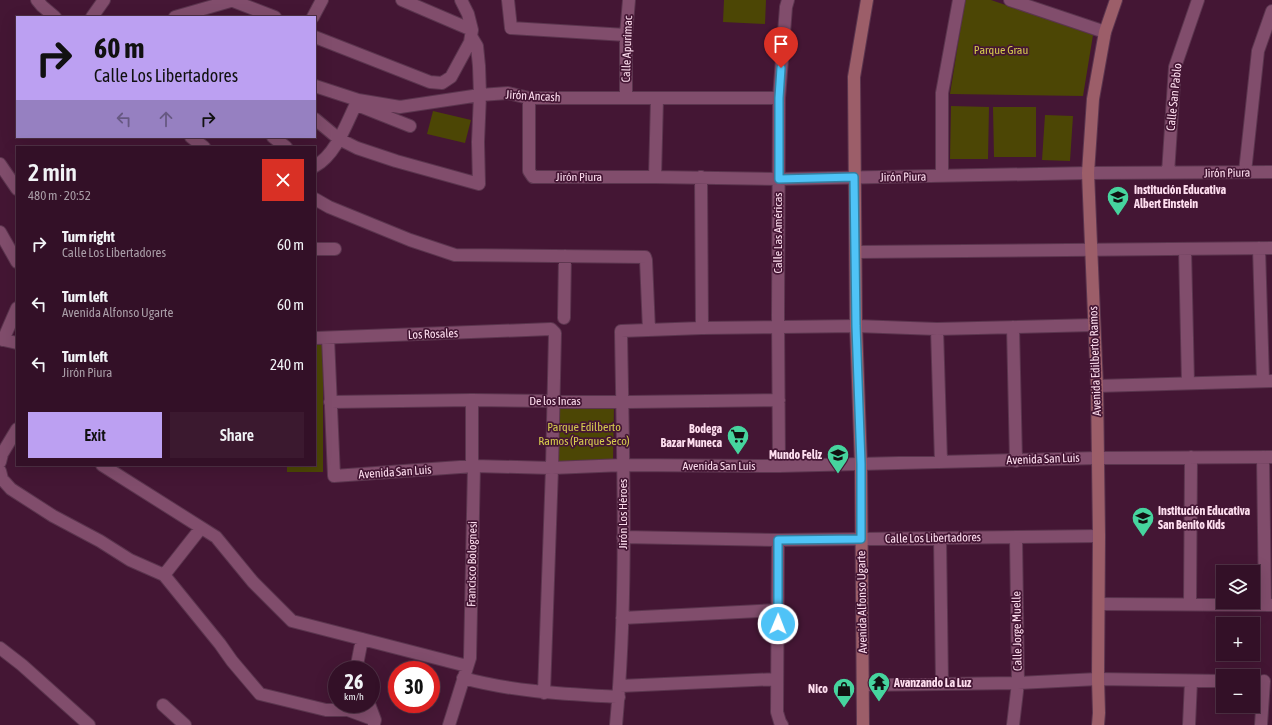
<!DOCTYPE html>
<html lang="en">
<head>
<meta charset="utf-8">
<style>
	:root { --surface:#331027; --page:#3b192f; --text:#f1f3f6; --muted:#a99da7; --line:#4e3044; --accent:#bca0f2 }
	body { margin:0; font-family:"Asap Condensed",sans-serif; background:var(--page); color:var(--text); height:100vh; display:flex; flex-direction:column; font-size:15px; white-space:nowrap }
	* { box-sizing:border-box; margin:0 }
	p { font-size:13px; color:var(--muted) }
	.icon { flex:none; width:22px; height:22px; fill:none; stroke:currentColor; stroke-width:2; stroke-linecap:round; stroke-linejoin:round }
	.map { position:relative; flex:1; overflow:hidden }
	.side { position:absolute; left:16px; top:146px; width:300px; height:320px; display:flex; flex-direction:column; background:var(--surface); border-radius:0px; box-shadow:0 4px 16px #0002,0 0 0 1px var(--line) }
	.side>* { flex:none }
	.hud { position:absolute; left:16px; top:16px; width:300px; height:122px; border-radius:0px; box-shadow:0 4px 16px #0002,0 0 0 1px var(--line); background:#bca0f2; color:#111; overflow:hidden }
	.fabs { position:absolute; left:1216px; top:565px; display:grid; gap:8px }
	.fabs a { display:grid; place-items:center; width:44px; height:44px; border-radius:0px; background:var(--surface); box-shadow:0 4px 16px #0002,0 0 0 1px var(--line); font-size:20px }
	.speed { position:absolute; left:328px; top:661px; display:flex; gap:8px; font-size:20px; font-weight:700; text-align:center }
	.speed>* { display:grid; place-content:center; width:52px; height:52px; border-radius:50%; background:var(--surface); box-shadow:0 4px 16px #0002,0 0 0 1px var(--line); line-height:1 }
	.speed small { font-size:10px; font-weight:400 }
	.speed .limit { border:6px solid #d22; background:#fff; color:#111 }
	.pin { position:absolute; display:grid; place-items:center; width:34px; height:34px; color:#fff; margin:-41px -17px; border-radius:50% 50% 50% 0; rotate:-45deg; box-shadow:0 0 4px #0007 }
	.pin .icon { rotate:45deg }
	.me { position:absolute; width:44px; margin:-22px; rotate:1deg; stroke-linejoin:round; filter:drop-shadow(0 0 3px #0008) }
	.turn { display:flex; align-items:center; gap:14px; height:84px; padding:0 12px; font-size:18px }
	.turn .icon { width:52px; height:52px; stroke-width:2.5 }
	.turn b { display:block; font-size:28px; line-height:34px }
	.lanes { display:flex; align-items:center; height:38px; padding:0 12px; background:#0003; justify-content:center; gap:20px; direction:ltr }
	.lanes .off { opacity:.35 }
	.round { display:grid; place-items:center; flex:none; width:42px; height:42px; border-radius:0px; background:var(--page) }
	.headline { display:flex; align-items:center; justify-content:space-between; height:68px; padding:0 12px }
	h1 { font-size:24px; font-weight:600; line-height:30px }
	.button { display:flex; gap:8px; margin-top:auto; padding:8px 12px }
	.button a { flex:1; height:46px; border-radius:0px; background:var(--accent); color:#111; font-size:16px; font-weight:600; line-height:46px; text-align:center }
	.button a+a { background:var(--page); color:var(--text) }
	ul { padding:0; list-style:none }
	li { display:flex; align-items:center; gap:12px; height:60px; padding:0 12px }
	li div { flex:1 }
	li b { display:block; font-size:15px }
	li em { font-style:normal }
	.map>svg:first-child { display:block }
	.green { fill:#4c4605 }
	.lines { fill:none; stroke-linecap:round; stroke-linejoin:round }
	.street-casing { stroke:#5b354e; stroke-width:14 }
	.secondary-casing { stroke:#5b354e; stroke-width:14 }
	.street { stroke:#814d6c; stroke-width:12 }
	.secondary { stroke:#9c5e69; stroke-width:12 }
	.route-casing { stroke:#337fa1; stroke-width:10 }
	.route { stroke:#4fc3f7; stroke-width:7 }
	.labels { text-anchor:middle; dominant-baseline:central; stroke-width:3.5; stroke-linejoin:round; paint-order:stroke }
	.street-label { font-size:12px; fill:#fedeef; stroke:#441634 }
	.park-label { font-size:12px; fill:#d5ca4e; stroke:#441634 }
	.poi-label { font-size:12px; font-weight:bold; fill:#fedeef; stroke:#441634; text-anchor:start }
</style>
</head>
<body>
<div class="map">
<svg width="1272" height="725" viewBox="0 0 1272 725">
	<rect width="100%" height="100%" fill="#441634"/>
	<path class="green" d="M724 0H766L765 24 723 22Z
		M965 0H991L1093 35 1083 96 950 94Z
		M951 106 989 107 988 159H950Z
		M993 107H1036V157H994Z
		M433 111 471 120 465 143 427 134Z
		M1045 115 1073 116 1070 161 1042 160Z
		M315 342H323V472H287V465H315Z
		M614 405 613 462 554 464 553 406Z"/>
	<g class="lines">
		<g class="street-casing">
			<path id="street" d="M37 0 42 6 55 17
				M402 0 472 30
				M508 0 511 28 626 35
				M1010 0 1105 32
				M233 1 275 17
				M92 17 104 0
				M175 17 234 0
				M313 17 322 0
				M315 37 430 82 442 83 451 77 470 42 472 30 468 14 461 0
				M315 86 358 100 400 107 480 95 508 93 529 98H779
				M529 98V171L533 177H655L779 179 1088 173 1272 172
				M626 98V35L629 0
				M357 105 410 126
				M315 119 339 139 357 148 396 161 479 184 478 142 480 95 479 66 477 46 471 36
				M191 137 204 147
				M273 137 286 147
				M0 164 17 189
				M315 166C337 154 347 121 358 100
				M1245 172 1258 51 1272 11
				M1168 173 1175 67 1198 0
				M942 176V93L959 0
				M655 177 657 99
				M701 177 702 328
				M315 199 329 207 410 240 455 255 645 257 646 260 649 330
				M0 232 17 262
				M1259 248 1263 381
				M315 249H335
				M1185 249 1188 383
				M856 252 1272 248
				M564 318 565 256
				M1013 327 1016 461
				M937 329 941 462
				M315 338 551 329 555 333 552 468 544 693
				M328 338 334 476 474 466 552 468 623 465 779 466 1098 458 1272 457
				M0 339 17 343
				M3 340 17 308
				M1097 386 1272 381
				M330 402 472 400 629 402 779 400
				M1263 457 1265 605
				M0 462 2 454 17 429
				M102 465 216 537 253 582 292 621 467 666
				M779 466 778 315 779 98 786 7 788 0
				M0 471 2 479 11 489 53 516 100 541 130 560 164 575 220 644 232 661 260 694 326 710H348L375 720
				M623 537 778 540 1099 536
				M940 538 942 684
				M778 540 777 712 780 722 782 725
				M164 575 201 528
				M1099 604 1272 605
				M1190 605 1191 457
				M622 618 779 610
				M0 648 22 665 89 725
				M356 670 362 639
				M463 678C514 692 566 694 619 697
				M863 685 1018 683 1098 679 1223 681
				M620 686 777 679
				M369 704 375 720 374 724
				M163 705 185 725
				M449 725 470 658 474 466 472 460V400
				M616 725C628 594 623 462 621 331L702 328 856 326 937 329 1094 325
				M1013 725 1018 683 1016 537
				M1189 725 1191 681
				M1261 725 1264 681"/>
		</g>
		<g class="secondary-casing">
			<path id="secondary" d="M863 725 861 465 856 326 854 77 867 0
				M1098 725 1099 713 1098 679 1099 536 1097 386 1088 173 1093 99 1105 32 1116 0"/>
		</g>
		<use href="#street" class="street"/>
		<use href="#secondary" class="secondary"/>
	</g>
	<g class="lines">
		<g class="route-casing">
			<path id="route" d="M778 624V540L861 539V464L856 326 854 177 779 179V98L781 68"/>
		</g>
		<use href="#route" class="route"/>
	</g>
	<defs>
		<g id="school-pin" transform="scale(1.15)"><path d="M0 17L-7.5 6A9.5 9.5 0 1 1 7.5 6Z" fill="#46d49e" stroke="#441634"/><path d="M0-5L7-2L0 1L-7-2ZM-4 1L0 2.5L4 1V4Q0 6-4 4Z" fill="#111"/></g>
		<g id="supermarket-pin" transform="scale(1.15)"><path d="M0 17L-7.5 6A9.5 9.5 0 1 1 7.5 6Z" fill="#46d49e" stroke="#441634"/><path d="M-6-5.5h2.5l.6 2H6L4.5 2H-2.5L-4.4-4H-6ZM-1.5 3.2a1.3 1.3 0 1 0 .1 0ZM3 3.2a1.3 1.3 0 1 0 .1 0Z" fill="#111"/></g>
		<g id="temple-pin" transform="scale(1.15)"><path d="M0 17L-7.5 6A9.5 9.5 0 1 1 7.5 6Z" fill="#46d49e" stroke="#441634"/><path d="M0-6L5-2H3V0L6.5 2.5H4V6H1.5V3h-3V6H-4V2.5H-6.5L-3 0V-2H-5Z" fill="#111"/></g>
		<g id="shop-pin" transform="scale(1.15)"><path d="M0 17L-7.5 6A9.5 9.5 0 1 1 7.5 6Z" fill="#46d49e" stroke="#441634"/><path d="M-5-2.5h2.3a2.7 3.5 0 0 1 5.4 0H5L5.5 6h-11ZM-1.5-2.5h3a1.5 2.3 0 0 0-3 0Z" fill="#111"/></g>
	</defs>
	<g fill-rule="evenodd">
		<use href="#school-pin" x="1118" y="197"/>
		<use href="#supermarket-pin" x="738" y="436"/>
		<use href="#school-pin" x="838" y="455"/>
		<use href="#school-pin" x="1143" y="518"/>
		<use href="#temple-pin" x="879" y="683"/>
		<use href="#shop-pin" x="844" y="689"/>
	</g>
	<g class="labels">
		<g class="street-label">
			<text transform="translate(627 49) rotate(-88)">Calle Apurimac</text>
			<text transform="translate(533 96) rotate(3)">Jirón Ancash</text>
			<text transform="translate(1174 97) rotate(-84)">Calle San Pablo</text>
			<text transform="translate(1227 173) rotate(-1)">Jirón Piura</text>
			<text x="579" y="177">Jirón Piura</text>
			<text transform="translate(903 177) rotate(-1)">Jirón Piura</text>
			<text transform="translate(778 233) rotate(-90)">Calle Las Américas</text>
			<text transform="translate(433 334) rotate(-2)">Los Rosales</text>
			<text transform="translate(1095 361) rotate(-92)">Avenida Edilberto Ramos</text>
			<text x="555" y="401">De los Incas</text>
			<text transform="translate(1043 459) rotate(-2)">Avenida San Luis</text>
			<text x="719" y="466">Avenida San Luis</text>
			<text transform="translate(395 472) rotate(-4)">Avenida San Luis</text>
			<text transform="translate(623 514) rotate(-90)">Jirón Los Héroes</text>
			<text transform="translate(933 538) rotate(-1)">Calle Los Libertadores</text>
			<text transform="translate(472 564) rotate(-89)">Francisco Bolognesi</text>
			<text transform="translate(862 602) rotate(-91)">Avenida Alfonso Ugarte</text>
			<text transform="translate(1017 631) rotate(-91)">Calle Jorge Muelle</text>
		</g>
		<g class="park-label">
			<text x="1001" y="50">Parque Grau</text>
			<text x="584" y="427">Parque Edilberto<tspan x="584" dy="14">Ramos (Parque Seco)</tspan></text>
		</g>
		<g class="poi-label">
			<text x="1134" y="190">Institución Educativa<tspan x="1134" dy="14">Albert Einstein</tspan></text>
			<text x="722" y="429" text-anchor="end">Bodega<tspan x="722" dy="14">Bazar Muneca</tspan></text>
			<text x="822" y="455" text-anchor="end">Mundo Feliz</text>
			<text x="1158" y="511">Institución Educativa<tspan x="1158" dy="14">San Benito Kids</tspan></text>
			<text x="894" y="683">Avanzando La Luz</text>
			<text x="828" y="689" text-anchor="end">Nico</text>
		</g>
	</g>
</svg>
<div class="fabs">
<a><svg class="icon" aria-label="layers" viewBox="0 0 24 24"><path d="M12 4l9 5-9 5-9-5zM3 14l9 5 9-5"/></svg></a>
<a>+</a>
<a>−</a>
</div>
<div class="speed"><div>26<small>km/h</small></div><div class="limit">30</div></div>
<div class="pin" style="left:781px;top:68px;background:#d93025"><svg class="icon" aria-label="arrive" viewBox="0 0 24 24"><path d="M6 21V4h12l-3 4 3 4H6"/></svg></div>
<svg class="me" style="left:778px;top:624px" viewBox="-20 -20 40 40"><circle r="17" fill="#4fc3f7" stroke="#fff" stroke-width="3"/><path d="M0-11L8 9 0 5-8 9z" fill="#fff"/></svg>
<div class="hud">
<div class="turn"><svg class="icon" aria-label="right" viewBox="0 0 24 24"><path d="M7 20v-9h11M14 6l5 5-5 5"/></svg><div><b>60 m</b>Calle Los Libertadores</div></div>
<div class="lanes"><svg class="icon off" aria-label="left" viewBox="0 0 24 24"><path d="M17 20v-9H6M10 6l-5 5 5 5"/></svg><svg class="icon off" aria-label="ahead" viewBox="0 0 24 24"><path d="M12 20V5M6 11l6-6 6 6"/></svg><svg class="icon" aria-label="right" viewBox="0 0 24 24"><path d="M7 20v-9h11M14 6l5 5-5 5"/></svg></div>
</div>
<section class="side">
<div class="headline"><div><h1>2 min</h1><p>480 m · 20:52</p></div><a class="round" style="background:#d93025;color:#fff"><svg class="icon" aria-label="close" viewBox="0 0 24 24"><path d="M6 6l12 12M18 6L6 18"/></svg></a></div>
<ul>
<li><svg class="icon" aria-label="right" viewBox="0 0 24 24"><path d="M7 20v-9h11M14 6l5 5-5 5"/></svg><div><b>Turn right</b><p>Calle Los Libertadores</p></div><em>60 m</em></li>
<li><svg class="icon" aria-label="left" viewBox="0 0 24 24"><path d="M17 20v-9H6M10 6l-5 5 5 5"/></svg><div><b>Turn left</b><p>Avenida Alfonso Ugarte</p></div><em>60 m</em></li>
<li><svg class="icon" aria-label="left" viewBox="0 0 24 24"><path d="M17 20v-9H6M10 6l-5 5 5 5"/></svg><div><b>Turn left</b><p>Jirón Piura</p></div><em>240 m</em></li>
</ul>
<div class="button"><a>Exit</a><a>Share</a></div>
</section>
</div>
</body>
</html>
